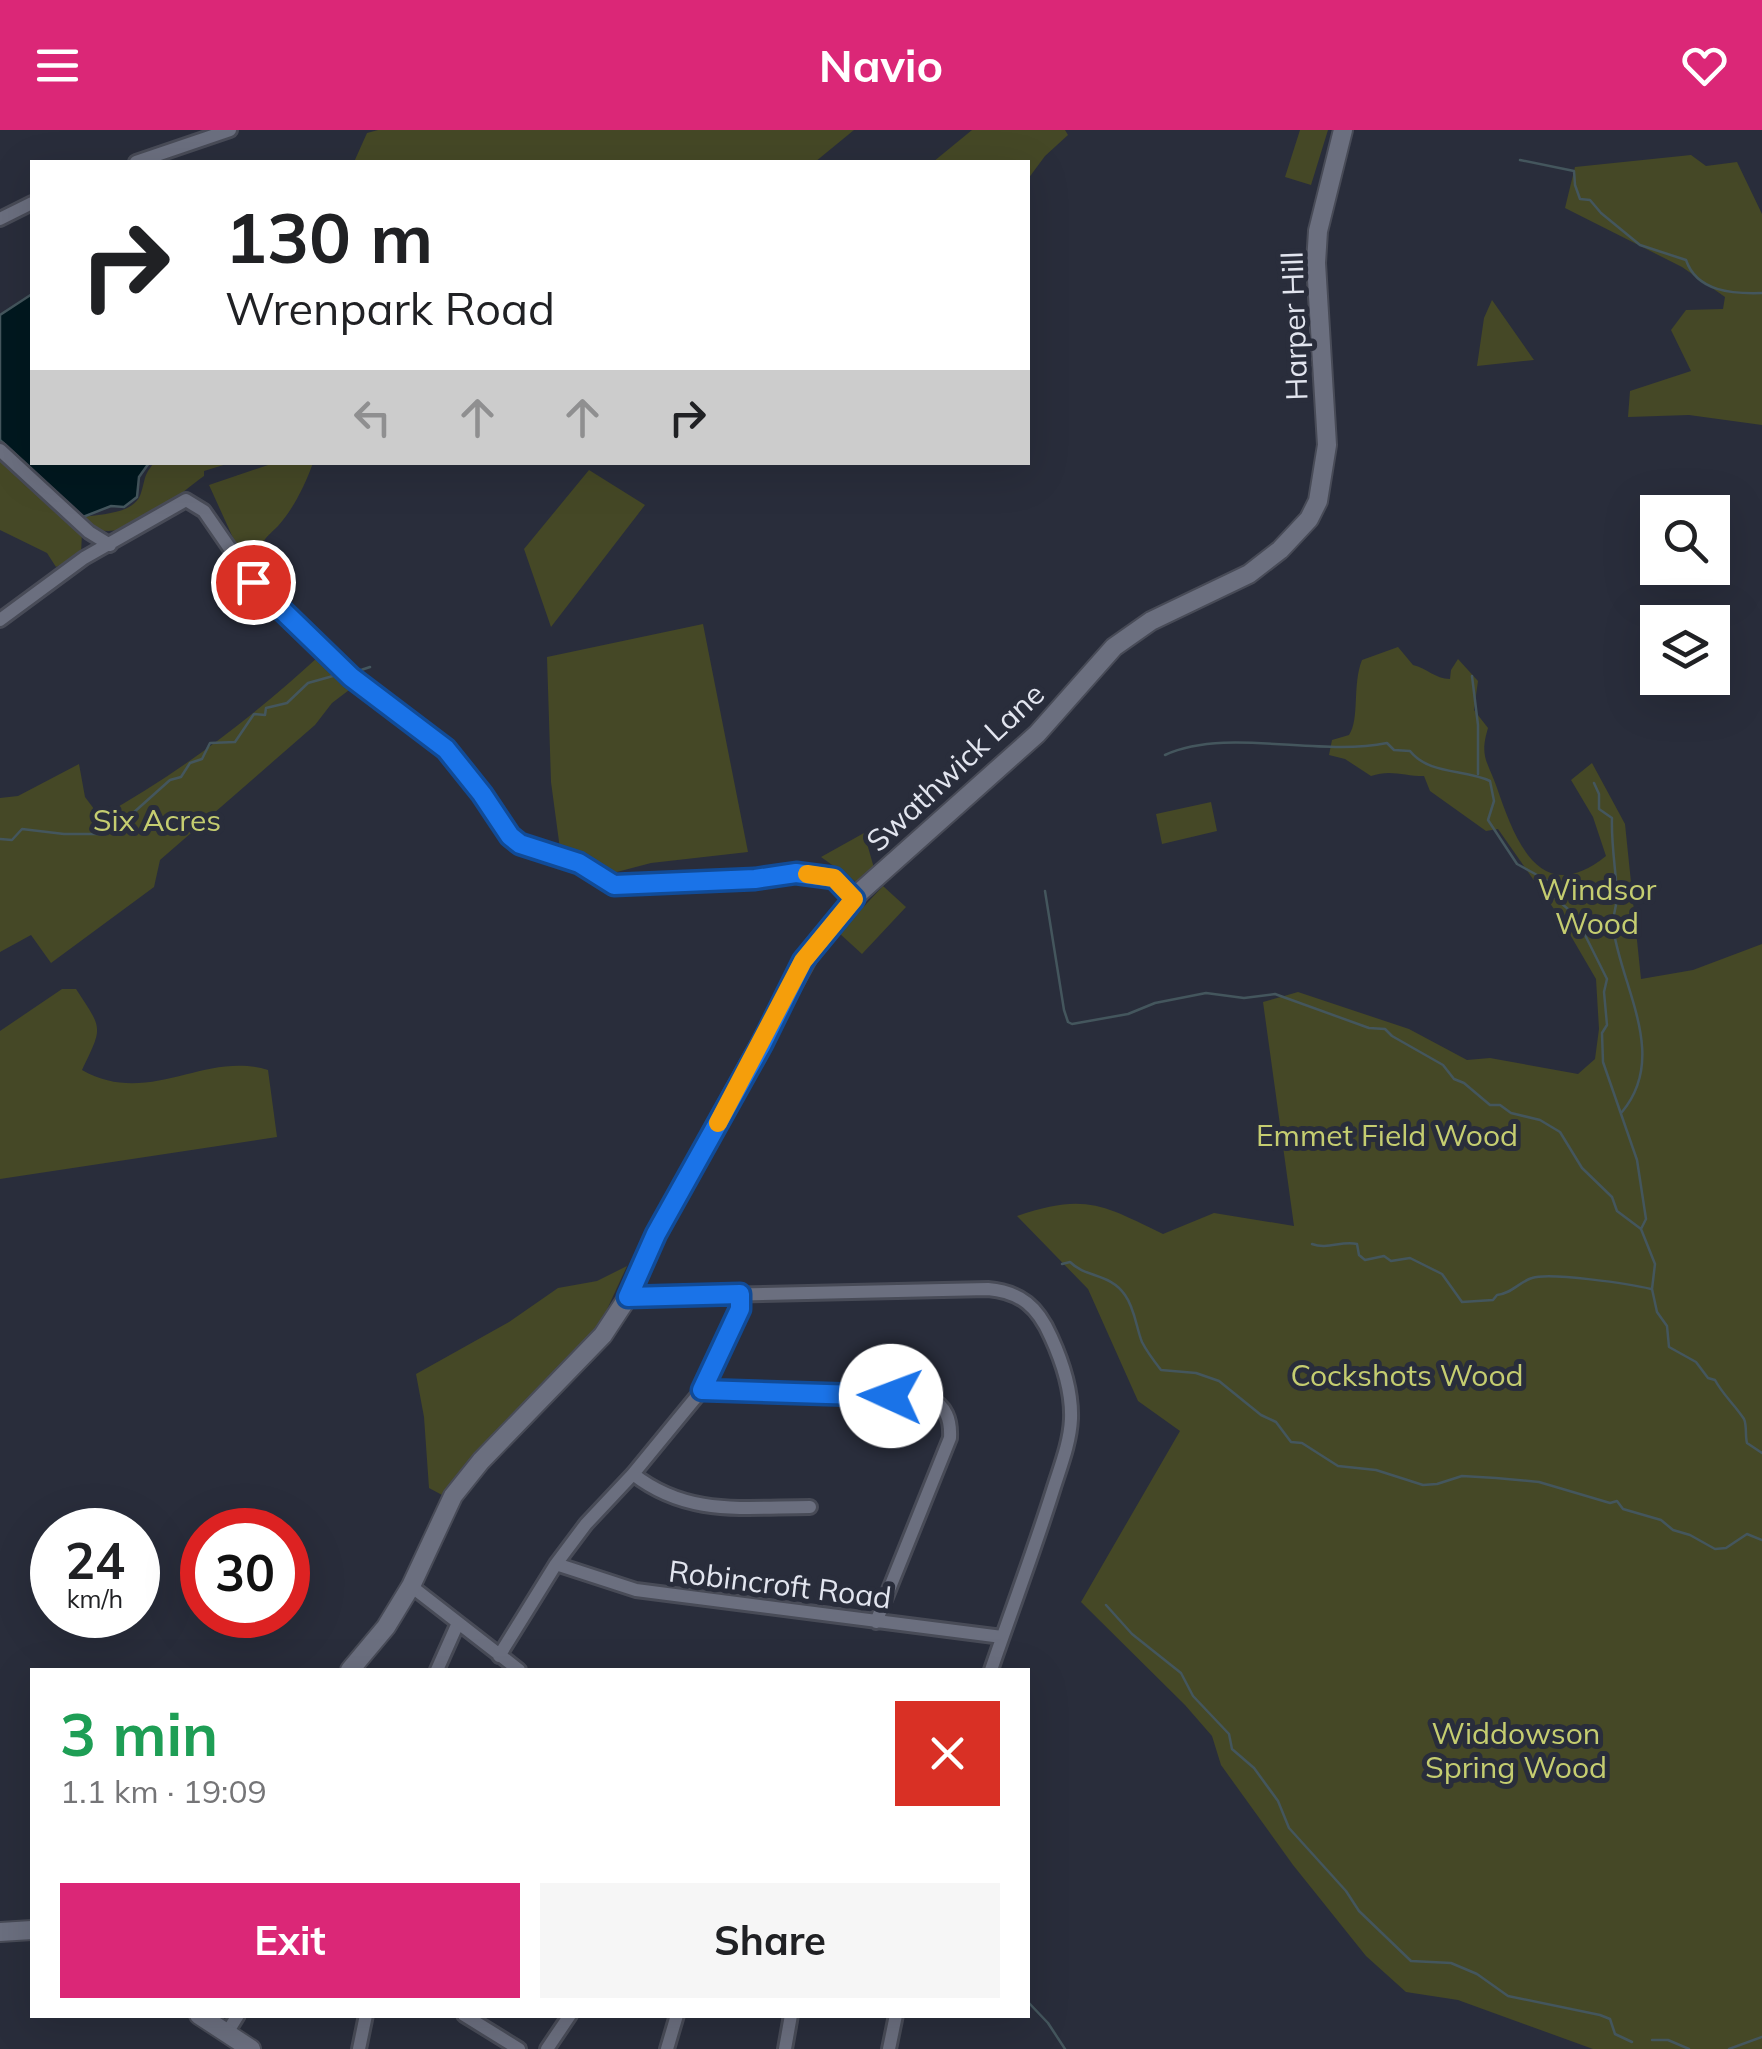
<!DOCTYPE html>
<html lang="en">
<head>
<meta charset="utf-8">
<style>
	:root { --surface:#fff; --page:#f6f6f6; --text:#202124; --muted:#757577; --accent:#db2777 }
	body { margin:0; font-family:Mulish,sans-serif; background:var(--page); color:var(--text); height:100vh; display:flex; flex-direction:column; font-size:38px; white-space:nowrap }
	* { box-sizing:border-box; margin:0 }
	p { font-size:32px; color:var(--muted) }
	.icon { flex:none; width:55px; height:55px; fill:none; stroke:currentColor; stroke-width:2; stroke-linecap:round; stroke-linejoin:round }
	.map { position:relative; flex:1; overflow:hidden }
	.sheet { position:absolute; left:30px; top:1538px; width:1000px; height:350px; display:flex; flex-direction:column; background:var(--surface); border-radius:0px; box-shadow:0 10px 40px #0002 }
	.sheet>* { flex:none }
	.top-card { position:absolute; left:30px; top:30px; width:1000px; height:305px; border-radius:0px; box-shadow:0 10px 40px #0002; background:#fff; color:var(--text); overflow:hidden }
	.controls { position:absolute; left:1640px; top:365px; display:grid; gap:20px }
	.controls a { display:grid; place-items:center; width:90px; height:90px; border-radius:0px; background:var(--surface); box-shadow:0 10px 40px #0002; font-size:50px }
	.speed { position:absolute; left:30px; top:1378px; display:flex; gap:20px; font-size:50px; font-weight:700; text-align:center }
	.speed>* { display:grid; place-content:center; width:130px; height:130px; border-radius:50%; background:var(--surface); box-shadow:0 10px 40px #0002; line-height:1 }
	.speed small { font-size:25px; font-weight:400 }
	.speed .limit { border:15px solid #d22; background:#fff; color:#111 }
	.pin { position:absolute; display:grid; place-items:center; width:85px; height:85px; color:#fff; margin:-42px; border:5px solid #fff; border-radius:50%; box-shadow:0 2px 10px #0007 }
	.me { position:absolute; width:110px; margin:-55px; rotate:272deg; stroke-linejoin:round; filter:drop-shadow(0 0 8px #0008) }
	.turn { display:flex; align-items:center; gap:35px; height:210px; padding:0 30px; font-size:45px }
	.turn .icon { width:130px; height:130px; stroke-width:2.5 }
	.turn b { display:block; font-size:70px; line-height:85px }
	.lanes { display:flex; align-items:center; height:95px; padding:0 30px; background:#0003; justify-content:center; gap:50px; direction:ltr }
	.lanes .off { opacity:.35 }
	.round { display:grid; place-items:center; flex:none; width:105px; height:105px; border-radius:0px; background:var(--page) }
	.headline { display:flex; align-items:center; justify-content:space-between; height:170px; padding:0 30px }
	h1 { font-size:60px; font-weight:700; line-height:75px; color:#1e9e55 }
	.button { display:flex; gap:20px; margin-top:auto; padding:20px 30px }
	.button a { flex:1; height:115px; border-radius:0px; background:var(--accent); color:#fff; font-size:40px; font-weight:700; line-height:115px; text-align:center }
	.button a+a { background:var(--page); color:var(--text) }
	header { display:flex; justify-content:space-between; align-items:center; height:130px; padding:0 30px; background:var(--accent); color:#fff; font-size:45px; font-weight:700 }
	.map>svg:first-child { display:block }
	.green { fill:#454826 }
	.water { fill:#00181f; stroke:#44565d; stroke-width:2.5 }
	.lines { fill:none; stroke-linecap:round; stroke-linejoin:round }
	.stream { stroke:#44565d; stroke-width:2.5 }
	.street-casing { stroke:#484b57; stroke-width:18 }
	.secondary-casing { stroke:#484b57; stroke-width:22 }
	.street { stroke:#6b6f7f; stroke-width:12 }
	.secondary { stroke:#6b6f7f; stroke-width:18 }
	.route-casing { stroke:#114b97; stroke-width:25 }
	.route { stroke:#1a73e8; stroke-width:18 }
	.slow { stroke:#f59e0b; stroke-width:18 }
	.labels { text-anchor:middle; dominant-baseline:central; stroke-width:10; stroke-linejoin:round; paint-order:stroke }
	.street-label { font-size:30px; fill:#e2e5ef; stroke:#292d3b }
	.park-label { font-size:30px; fill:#c5cd70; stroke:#292d3b }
</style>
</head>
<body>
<header><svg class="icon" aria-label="menu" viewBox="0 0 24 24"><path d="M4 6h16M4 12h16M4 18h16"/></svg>Navio<svg class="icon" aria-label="heart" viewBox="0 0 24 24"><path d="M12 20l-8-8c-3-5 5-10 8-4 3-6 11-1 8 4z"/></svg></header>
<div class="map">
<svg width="1762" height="1919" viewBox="0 0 1762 1919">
	<rect width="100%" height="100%" fill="#292d3b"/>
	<path class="green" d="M378 0H854L815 32H354L367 3Z
		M972 0H1065L1068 5 1045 26 1028 49V32H933Z
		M1300 0H1328L1311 55 1285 47Z
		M1691 25 1706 36 1737 32 1762 84V295L1689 285 1628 287 1630 261 1691 241 1671 200 1686 180 1723 179 1725 167 1682 137 1565 78 1575 37Z
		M1492 170 1534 230 1477 236 1484 188Z
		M0 326 82 402 81 425 56 437 47 423 0 400Z
		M154 333H230L204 341V346C177 365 110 429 83 387 101 384 135 384 141 363 146 348 143 346 154 333Z
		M274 333H313C305 355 294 378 278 396 265 409 263 408 257 428L244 432 209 355Z
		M589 340 645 375 551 497 524 419Z
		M703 494 748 722 651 733 613 743 595 732 560 719 551 652 547 527Z
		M1398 517 1413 535C1427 538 1435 549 1450 549L1451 540 1458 529 1478 551 1474 580 1488 598C1479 628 1488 631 1497 658 1516 713 1541 778 1606 726L1593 687 1571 650 1592 633 1625 694 1641 849 1693 840 1762 814V1919H1593L1458 1870 1406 1862 1366 1826 1293 1735 1221 1635 1212 1606 1185 1575 1081 1472 1180 1301 1138 1271 1088 1159 1017 1086C1084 1063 1102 1074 1163 1104L1214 1083 1294 1096 1263 872 1298 862 1409 899 1467 930 1490 928 1578 944 1595 929 1599 899 1596 849 1561 789 1498 699 1486 701 1430 661 1424 646C1404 646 1390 639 1371 646L1345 629 1329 625 1332 610 1349 605C1360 589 1352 555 1362 530Z
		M318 527 353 557 332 573 315 595 160 730 154 757 51 833 31 805 0 822V668L18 666 79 634 85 667 100 687C178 644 253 587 318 527Z
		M1211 672 1217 701 1162 714 1156 684Z
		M864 703 874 738 856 752 821 727Z
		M883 756 906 777 862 824 839 803Z
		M62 859H76C103 900 103 896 82 940 149 978 204 920 268 940L277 1007 0 1049V901Z
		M627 1136 604 1186 587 1210 444 1366 429 1358 424 1287 416 1244 509 1192 558 1158 597 1151Z"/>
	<path class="water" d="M32 164V332L149 333 139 347 137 367 124 377 111 376 83 387 0 310V185Z"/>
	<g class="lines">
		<path class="stream" d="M1520 30 1574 41 1575 55 1580 69 1590 70 1601 83 1640 115 1686 130C1697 162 1733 164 1762 163
			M355 542 370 537
			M1472 546 1478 595V644
			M1165 625C1227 597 1318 627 1387 613L1394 620 1410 621C1429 645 1465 639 1490 651L1494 671 1488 690 1517 734 1548 751 1554 767 1575 785 1607 849 1604 862 1607 895 1602 903 1603 932 1637 1030 1646 1089 1641 1099
			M1594 653 1599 664V679L1612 688C1611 714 1616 740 1617 766 1617 776 1612 787 1613 797 1621 857 1669 926 1622 982
			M0 709 12 710 22 699 64 704H103L113 689 123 692 170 650 181 647 190 633 202 629 210 613 235 612 254 584 265 585 266 578 287 573 308 553 333 546
			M1045 761 1064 880 1068 892 1072 894 1128 884 1155 873 1206 863 1244 868 1275 864 1369 898 1385 899 1392 906 1443 935 1454 949 1464 953 1490 975H1500L1511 983 1540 990 1560 1002 1582 1038 1612 1067 1617 1081 1641 1099 1655 1134 1652 1159 1657 1182 1667 1196 1669 1217 1696 1232 1708 1248 1715 1250C1723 1265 1735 1275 1744 1289 1747 1295 1745 1306 1747 1313L1762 1323
			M1312 1114C1328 1120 1342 1110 1357 1114L1359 1125 1365 1130 1384 1126 1391 1131 1410 1128 1442 1144 1462 1172 1493 1170 1497 1165C1511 1164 1519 1152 1532 1148 1550 1142 1631 1154 1651 1159
			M1062 1134 1070 1132C1086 1148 1110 1143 1125 1165 1135 1179 1136 1197 1142 1212 1147 1222 1154 1231 1161 1240L1196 1243 1219 1251 1261 1285 1276 1292 1291 1312 1302 1313 1338 1336 1376 1340 1423 1355 1437 1354 1462 1346 1496 1348 1539 1352 1610 1373 1617 1371 1623 1379 1661 1390 1673 1400 1690 1405 1715 1419 1726 1418 1747 1404 1762 1410
			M1106 1475 1132 1504 1181 1543 1193 1566 1229 1604 1232 1619 1254 1638 1278 1671 1289 1698 1346 1761 1359 1781 1411 1831 1451 1833 1477 1844 1508 1866 1600 1885 1610 1889 1615 1904 1632 1912
			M1028 1872 1048 1893 1065 1919
			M1652 1910H1668L1689 1919
			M1729 1919 1762 1907"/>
		<g class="street-casing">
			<path id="street" d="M136 32 230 0
				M0 89 32 73
				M0 320 89 402 110 415
				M0 490 84 428 186 370 204 381 253 452 301 501 351 547 446 619 483 664 510 707 519 714 579 733 614 755 755 749 796 743 834 749 854 769
				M628 1167 988 1159C1021 1162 1038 1177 1051 1207 1062 1231 1072 1262 1071 1289 1070 1312 1061 1335 1054 1357 1035 1418 1012 1479 991 1540
				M702 1260 929 1268C946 1276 951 1289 950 1308L876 1492
				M633 1344C688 1387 744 1377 810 1377
				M556 1434 636 1460 1002 1507
				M411 1456 519 1540
				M499 1526 556 1434 586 1394 633 1344 702 1260 740 1179V1164
				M437 1540 458 1493
				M464 1885 519 1919
				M227 1903 238 1885
				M359 1919 366 1885
				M547 1919 570 1885
				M667 1919 677 1885
				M785 1919 791 1885
				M889 1919 896 1885"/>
		</g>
		<g class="secondary-casing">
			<path id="secondary" d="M350 1540 386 1497 411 1456 453 1366 481 1331 603 1205 628 1167 656 1104 814 816 860 762 1037 604 1114 517 1151 491 1249 444 1280 420 1309 389 1318 371 1327 315 1316 133 1318 101 1343 0
				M0 1802 32 1800
				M199 1885 251 1919"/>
		</g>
		<use href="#street" class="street"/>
		<use href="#secondary" class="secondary"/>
	</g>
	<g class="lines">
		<g class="route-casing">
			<path id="route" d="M253 452 351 547 446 619 482 664 510 706 520 714 579 733 614 755 755 749 796 743 834 748 854 769 803 831 762 914 656 1104 628 1167 740 1164V1179L702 1260 891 1266"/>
		</g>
		<use href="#route" class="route"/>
		<path class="slow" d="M718 993 803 831 854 769 834 748 807 744"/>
	</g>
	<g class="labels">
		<g class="street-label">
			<text transform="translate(1294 196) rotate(-92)">Harper Hill</text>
			<text transform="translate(955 637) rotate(-43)">Swathwick Lane</text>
			<text transform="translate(780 1454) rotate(7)">Robincroft Road</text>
		</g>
		<g class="park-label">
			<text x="157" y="690">Six Acres</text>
			<text x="1597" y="759">Windsor<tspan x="1597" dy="34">Wood</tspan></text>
			<text x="1387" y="1005">Emmet Field Wood</text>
			<text x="1407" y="1245">Cockshots Wood</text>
			<text x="1516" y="1603">Widdowson<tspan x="1516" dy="34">Spring Wood</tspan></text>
		</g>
	</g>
</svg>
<div class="controls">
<a><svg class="icon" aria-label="search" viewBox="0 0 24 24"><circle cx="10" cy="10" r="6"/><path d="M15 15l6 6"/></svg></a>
<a><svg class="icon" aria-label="layers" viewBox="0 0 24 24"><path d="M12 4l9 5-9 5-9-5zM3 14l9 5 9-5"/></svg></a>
</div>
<div class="speed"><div>24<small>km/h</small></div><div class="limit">30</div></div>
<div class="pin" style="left:253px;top:452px;background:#d93025"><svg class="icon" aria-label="arrive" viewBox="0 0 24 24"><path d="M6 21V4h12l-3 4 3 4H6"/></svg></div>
<svg class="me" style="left:891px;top:1266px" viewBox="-20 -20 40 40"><circle r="19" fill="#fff"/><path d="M0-13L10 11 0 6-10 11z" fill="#1a73e8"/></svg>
<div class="top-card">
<div class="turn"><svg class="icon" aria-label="right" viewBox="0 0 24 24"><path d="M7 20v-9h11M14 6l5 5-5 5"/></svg><div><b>130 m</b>Wrenpark Road</div></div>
<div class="lanes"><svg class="icon off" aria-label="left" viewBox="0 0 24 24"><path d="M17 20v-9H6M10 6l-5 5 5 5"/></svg><svg class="icon off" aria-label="ahead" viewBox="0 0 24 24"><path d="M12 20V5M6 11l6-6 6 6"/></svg><svg class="icon off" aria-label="ahead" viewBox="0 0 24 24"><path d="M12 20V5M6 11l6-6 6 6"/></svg><svg class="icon" aria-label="right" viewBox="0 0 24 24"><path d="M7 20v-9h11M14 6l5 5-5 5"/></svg></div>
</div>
<section class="sheet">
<div class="headline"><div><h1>3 min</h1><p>1.1 km · 19:09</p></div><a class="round" style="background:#d93025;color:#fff"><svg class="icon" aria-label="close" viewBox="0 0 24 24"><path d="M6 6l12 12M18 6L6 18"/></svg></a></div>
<div class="button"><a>Exit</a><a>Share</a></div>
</section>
</div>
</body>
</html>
